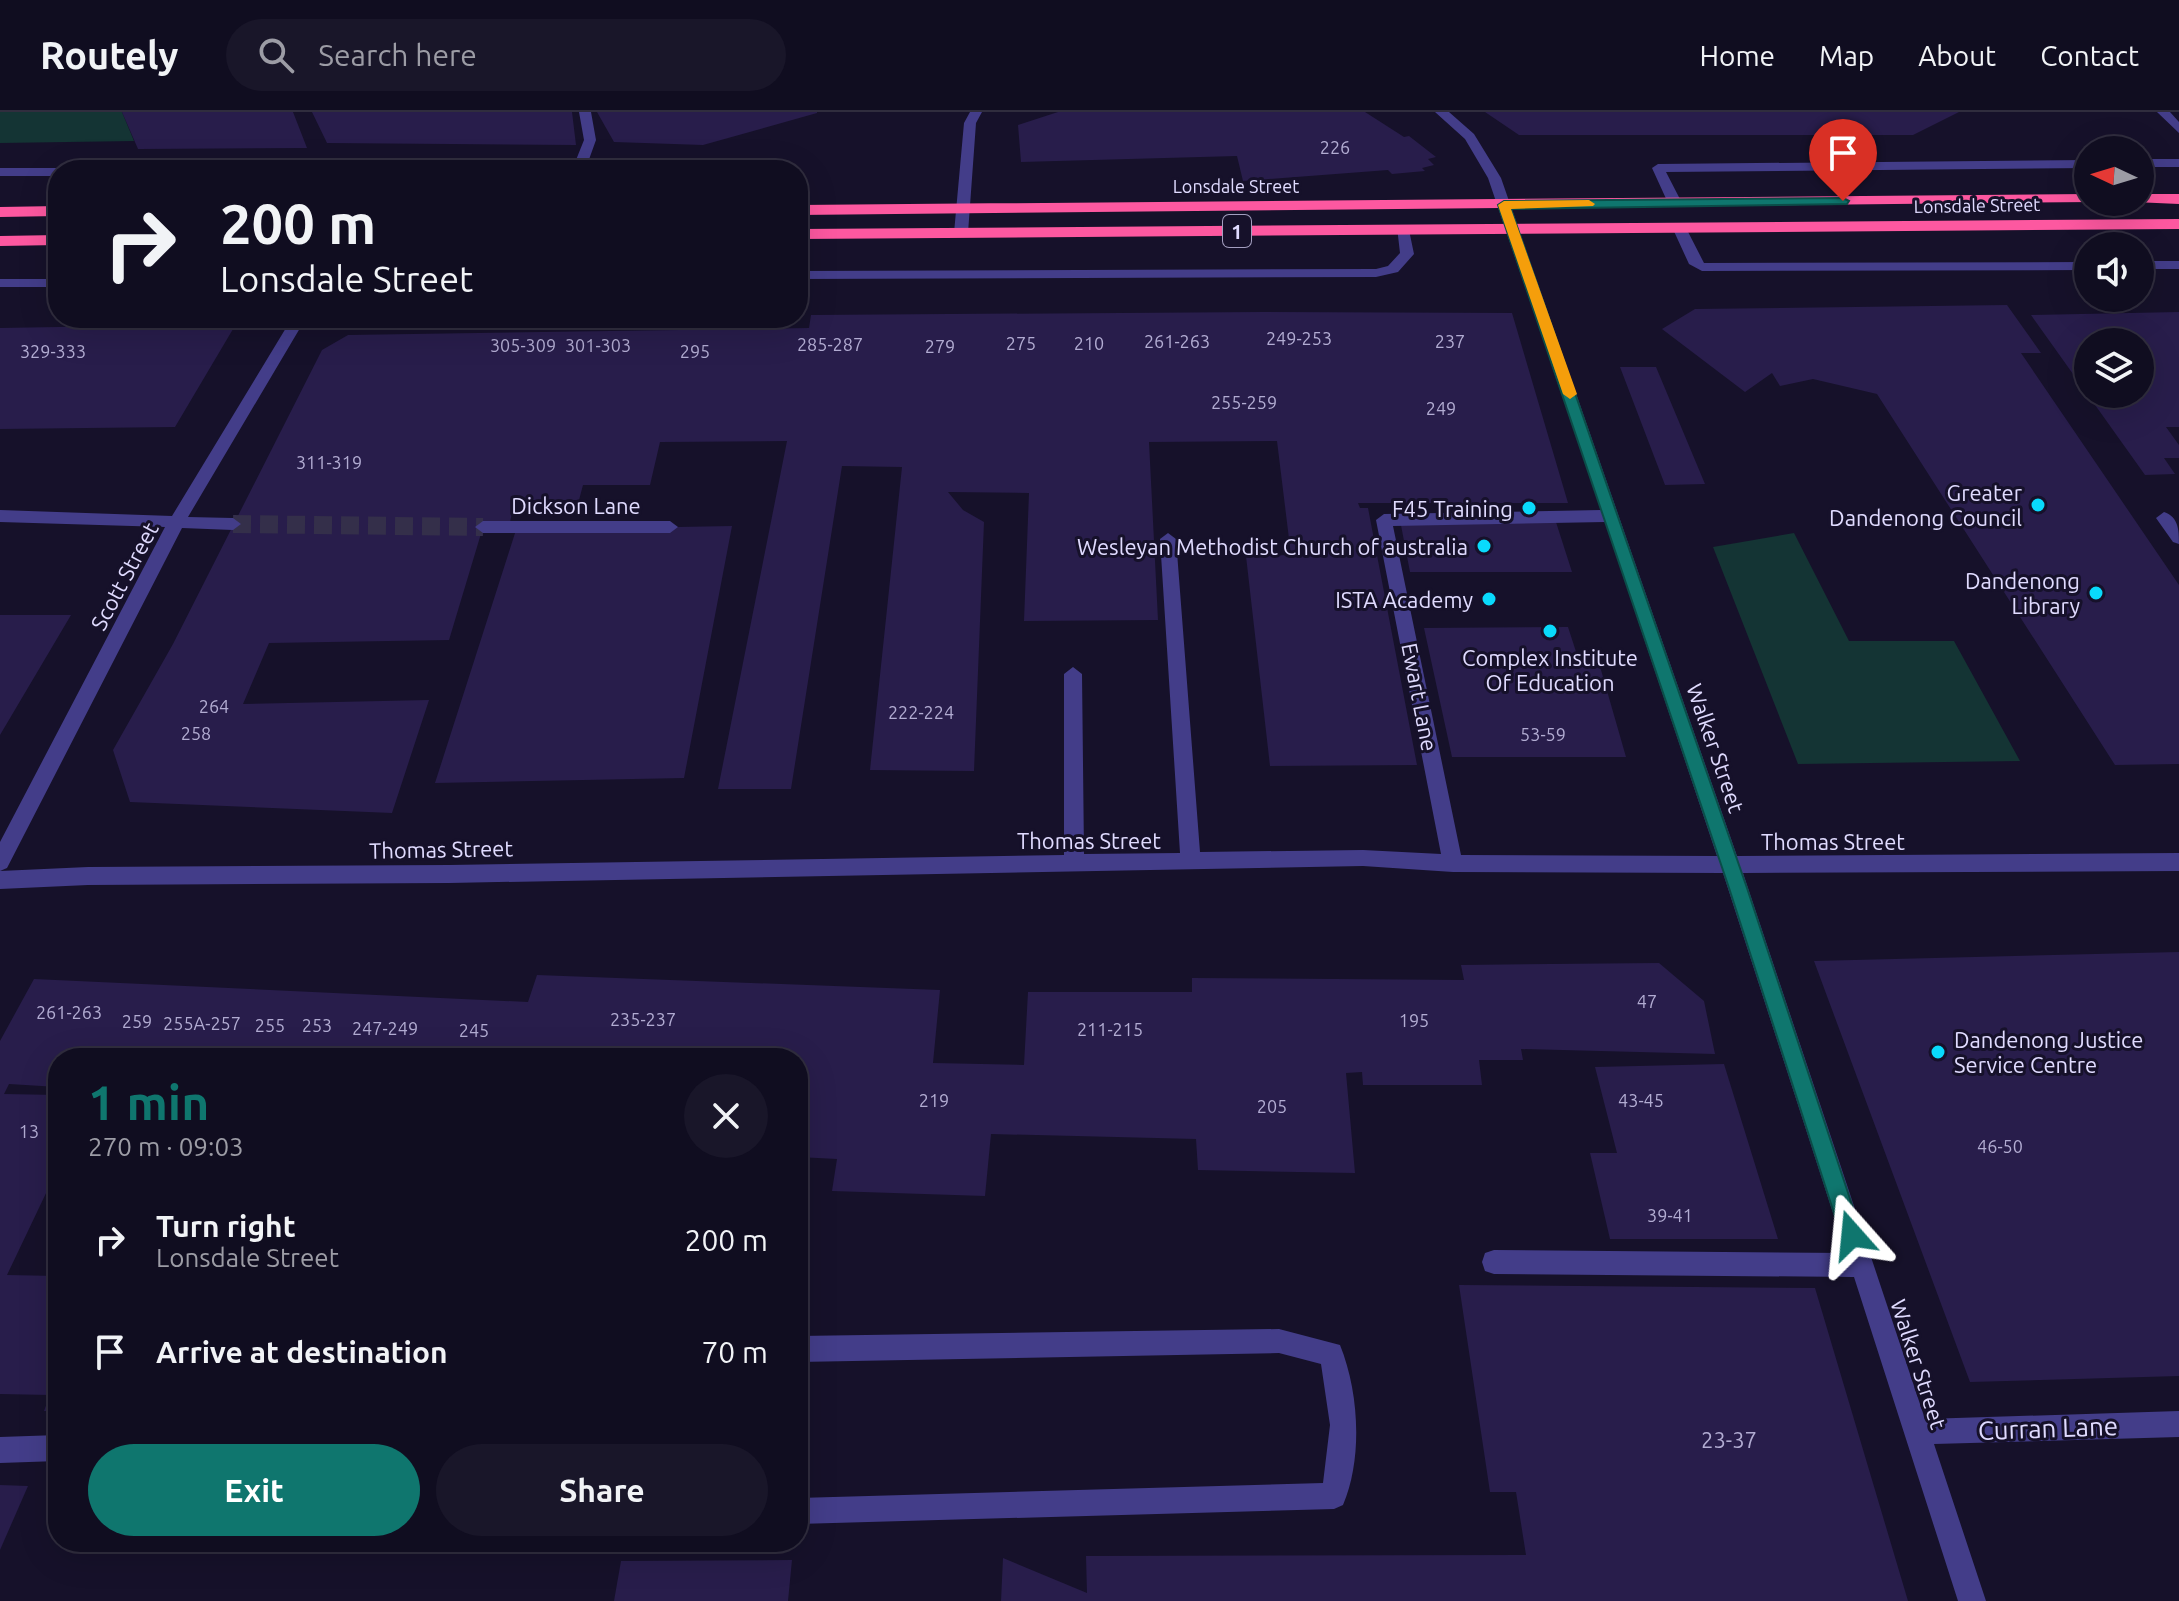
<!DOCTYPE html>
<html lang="en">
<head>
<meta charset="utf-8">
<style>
	:root { --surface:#100d20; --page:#191629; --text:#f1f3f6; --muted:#9c9ca5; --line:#302d3e; --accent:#0f766e }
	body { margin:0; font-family:Ubuntu,sans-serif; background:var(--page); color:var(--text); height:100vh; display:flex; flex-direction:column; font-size:30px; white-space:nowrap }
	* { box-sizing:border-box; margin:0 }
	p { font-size:26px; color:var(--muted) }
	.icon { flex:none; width:44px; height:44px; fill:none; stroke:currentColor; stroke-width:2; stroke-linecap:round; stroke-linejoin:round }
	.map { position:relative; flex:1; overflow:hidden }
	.sheet { position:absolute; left:48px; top:936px; width:760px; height:504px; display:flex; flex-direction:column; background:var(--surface); border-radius:32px; box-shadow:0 8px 32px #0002,0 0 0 2px var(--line) }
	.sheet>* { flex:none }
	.top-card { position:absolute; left:48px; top:48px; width:760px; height:168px; border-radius:32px; box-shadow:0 8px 32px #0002,0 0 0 2px var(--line); background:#100d20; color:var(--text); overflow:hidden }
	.needle { width:52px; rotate:274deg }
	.fabs { position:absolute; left:2074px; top:24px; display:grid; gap:16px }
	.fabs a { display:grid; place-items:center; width:80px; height:80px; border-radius:50%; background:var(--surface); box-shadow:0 8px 32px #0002,0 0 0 2px var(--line); font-size:40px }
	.pin { position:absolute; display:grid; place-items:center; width:68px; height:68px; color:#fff; margin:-82px -34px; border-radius:50% 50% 50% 0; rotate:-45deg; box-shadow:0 0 8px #0007 }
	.pin .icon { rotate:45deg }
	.me { position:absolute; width:88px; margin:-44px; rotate:342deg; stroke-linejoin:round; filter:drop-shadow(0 0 6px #0008) }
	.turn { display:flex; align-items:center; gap:28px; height:168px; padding:0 40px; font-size:36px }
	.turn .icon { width:104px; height:104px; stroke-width:2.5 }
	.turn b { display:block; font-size:56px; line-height:68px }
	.round { display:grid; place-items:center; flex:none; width:84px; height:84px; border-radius:42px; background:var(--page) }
	.headline { display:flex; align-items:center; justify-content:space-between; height:136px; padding:0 40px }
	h1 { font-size:48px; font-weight:700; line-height:60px; color:var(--accent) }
	.button { display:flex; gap:16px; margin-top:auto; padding:16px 40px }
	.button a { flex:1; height:92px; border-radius:48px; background:var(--accent); color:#fff; font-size:32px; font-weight:700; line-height:92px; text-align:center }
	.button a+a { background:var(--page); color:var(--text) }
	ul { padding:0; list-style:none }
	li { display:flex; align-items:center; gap:24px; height:112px; padding:0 40px }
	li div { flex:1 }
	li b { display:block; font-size:30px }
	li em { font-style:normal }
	header { display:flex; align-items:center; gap:48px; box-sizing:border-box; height:112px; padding:0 40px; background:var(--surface); border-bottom:2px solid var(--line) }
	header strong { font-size:38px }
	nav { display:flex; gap:44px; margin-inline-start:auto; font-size:28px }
	.search { width:560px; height:72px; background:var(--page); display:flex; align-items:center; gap:20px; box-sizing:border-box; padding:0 28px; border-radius:44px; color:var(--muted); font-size:30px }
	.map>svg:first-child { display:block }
	.green { fill:#143434 }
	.building { fill:#281d4b; fill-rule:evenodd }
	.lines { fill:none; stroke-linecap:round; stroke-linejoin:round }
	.minor-tunnel { stroke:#342f4a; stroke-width:18; stroke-dasharray:18 9; stroke-linecap:butt }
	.minor { fill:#433d89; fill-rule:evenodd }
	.highway { fill:#fd58a0; fill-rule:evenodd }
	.route { fill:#0f766e; stroke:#0a4d48; stroke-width:2 }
	.slow { fill:#f59e0b }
	.poi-dot { fill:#09dafc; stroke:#16112a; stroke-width:3 }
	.labels { text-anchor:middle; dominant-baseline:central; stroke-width:6; stroke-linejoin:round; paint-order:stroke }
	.number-label { font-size:18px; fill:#b2acd2 }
	.far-street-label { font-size:18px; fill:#e0dbff; stroke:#16112a }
	.shield { fill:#16112a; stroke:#a39ebf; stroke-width:2 }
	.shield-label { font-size:20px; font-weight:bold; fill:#e0dbff }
	.poi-label { font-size:22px; fill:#e0dbff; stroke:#16112a; text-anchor:end }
	.street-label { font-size:22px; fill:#e0dbff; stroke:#16112a }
	.near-number-label { font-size:22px; fill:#b2acd2 }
	.near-street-label { font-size:26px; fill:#e0dbff; stroke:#16112a }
</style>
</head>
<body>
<header>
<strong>Routely</strong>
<div class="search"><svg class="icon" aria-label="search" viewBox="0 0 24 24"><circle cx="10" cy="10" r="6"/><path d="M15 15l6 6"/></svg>Search here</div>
<nav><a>Home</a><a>Map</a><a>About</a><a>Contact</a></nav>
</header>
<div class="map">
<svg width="2179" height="1489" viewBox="0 0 2179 1489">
	<rect width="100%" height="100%" fill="#16112a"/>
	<path class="green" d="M0 0H122L134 29 0 31Z
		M1794 421 1849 529H1954L2020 649 1798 652 1713 435Z"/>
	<path class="building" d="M122 0H293L307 36 138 37Z
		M312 0H572L576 33 327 31Z
		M597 0H817V1L703 33 614 30Z
		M1058 0H1365L1404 25 1409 24 1436 45 1428 47 1434 53 1422 56 1425 59 1392 62 1388 58 1243 69 1237 44 1021 50 1018 13Z
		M1485 0H1959L1913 23H1519Z
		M2007 193 2041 241H2021L2179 473V652L2115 653 1877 282 1813 267 1780 274 1772 261 1745 280 1662 217 1695 197Z
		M1261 200 1512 201 1568 391H1358L1360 396H1368L1417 653 1270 654 1246 444 1291 443 1277 329 1149 330 1158 508 1024 509 1029 381 948 380 963 398 984 410 974 659 870 658 902 355 842 354 791 677H718L787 329 660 330 650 373H583L579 388H515L510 410 483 415 449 528 269 531 243 592 429 588 392 701 130 690 113 638 173 532 322 238 348 223 809 216 811 203Z
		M2179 200V315H2166L2179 333V346H2164L2175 362 2145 363 2031 203ZM2088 230H2140V282H2088Z
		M236 212 175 315 0 317V216Z
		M1620 255H1656L1705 372 1665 373Z
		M1555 407 1572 460H1410L1400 408Z
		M732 414 684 666 435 671 516 418Z
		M0 503H71L0 623Z
		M1568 515 1580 552 1599 551 1626 645H1452L1424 516Z
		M2179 840V1264L1970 1270 1814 849Z
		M1659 851 1704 889 1715 942 1521 937 1523 948H1479L1482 973H1363L1362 960 1346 961 1355 1061 1198 1058 1196 1027 991 1022 985 1084 832 1079 837 1047 798 1045V946H58V975L9 972 4 982 58 983V1056L7 1163 58 1164V1299H44L50 1283 0 1282V929L34 867 528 890 537 863 940 878 933 951 1024 953 1028 880H1192V866L1464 868 1461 853Z
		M1724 952 1778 1127H1610L1590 1041H1617L1595 955Z
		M1459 1173 1815 1176 1908 1489H1001L1003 1446 1087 1481 1086 1444 1526 1443 1516 1380H1490Z
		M0 1373 28 1374 0 1438Z
		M792 1448 788 1489H614L621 1449Z"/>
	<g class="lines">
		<path class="minor-tunnel" d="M233 412 483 415"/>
		<path class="minor" d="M579 0H591L596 28 587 53 709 52 715 56 494 58 500 54 574 53 584 28Z
			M970 0H982L976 11 968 121 961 125 954 121 964 11Z
			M1435 0H1449L1474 22 1501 66 1737 744 2179 741V759L1743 761 1925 1307 2179 1299V1325L1934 1332 1986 1489H1958L1854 1165 1494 1162 1485 1159 1482 1150 1485 1141 1494 1138 1846 1141 1723 761 1453 760 1363 754 449 771 88 773 0 777V759L88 755 449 753 1064 743V562L1073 555 1082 562 1084 742 1180 741 1160 427 1168 421 1176 427 1200 740 1363 738 1441 742 1376 408 1384 402 1601 398 1488 66 1465 27ZM1605 410 1717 744 1461 743 1393 414Z
			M2157 0H2170L2179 10V21Z
			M2140 47H2179V55H2140Z
			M2088 48V56L1666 60 1682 91 1675 95 1668 91 1652 56 1658 52Z
			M0 56H58L63 58H58V64H0Z
			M1674 112H1684L1704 151 2088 150V158L1702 159 1689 152 1672 115Z
			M1397 115 1409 118 1414 142 1398 160 1376 165 798 167V159L1376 157 1388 154 1400 141Z
			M2140 149H2179V157H2140Z
			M0 167H58V175H0Z
			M292 206H306L188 405 233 406 241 412 233 418 182 416 7 756 0 759V730L165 415 0 410V398L172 404Z
			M2164 400C2179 405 2179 419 2179 432L2173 430 2156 406Z
			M483 409H670L678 415 670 421H483L475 415Z
			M1279 1217 1340 1233C1359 1280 1363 1346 1343 1393L1334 1397 798 1412V1386L1323 1371 1330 1313 1321 1252 1279 1241 798 1250V1224Z
			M58 1323V1349L0 1351V1325Z"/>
		<path class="highway" d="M2088 82V90H2094L798 103V93Z
			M2140 82H2179V92L2134 90H2140Z
			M58 94V104L0 105V95Z
			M2179 107V117L798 127V117Z
			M58 123V133L0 134V124Z"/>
	</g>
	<path class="route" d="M1843 86 1849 89 1847 92 1511 97 1747 776 1862 1123 1859 1131 1852 1134 1844 1131 1841 1123 1729 776 1498 93 1504 89Z"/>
	<path class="slow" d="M1589 88 1595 92 1593 94 1511 97 1577 282 1570 287 1563 282 1498 93 1504 89Z"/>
	<g class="poi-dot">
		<circle cx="2038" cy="393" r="8"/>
		<circle cx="1529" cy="396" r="8"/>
		<circle cx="1484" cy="434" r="8"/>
		<circle cx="2096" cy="481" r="8"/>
		<circle cx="1489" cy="487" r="8"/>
		<circle cx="1550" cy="519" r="8"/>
		<circle cx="1938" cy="940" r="8"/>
	</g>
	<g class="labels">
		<g class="number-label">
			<text x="1335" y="35">226</text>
			<text x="1299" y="226">249-253</text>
			<text x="1177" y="229">261-263</text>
			<text x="1450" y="229">237</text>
			<text x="1021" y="231">275</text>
			<text x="1089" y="231">210</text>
			<text x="830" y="232">285-287</text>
			<text x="523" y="233">305-309</text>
			<text x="598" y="233">301-303</text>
			<text x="940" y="234">279</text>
			<text x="53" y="239">329-333</text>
			<text x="695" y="239">295</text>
			<text x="1244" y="290">255-259</text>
			<text x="1441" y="296">249</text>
			<text x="329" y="350">311-319</text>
			<text x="214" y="594">264</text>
			<text x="921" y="600">222-224</text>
			<text x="196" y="621">258</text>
			<text x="1543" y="622">53-59</text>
			<text x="1647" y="889">47</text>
			<text x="69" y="900">261-263</text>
			<text x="643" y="907">235-237</text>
			<text x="1414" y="908">195</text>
			<text x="137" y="909">259</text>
			<text x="202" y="911">255A-257</text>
			<text x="270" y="913">255</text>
			<text x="317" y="913">253</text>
			<text x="385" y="916">247-249</text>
			<text x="1110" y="917">211-215</text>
			<text x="474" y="918">245</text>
			<text x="934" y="988">219</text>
			<text x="1641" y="988">43-45</text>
			<text x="1272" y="994">205</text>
			<text x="29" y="1019">13</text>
			<text x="2000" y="1034">46-50</text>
			<text x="1670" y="1103">39-41</text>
		</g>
		<g class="far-street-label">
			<text x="1236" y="74">Lonsdale Street</text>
			<text transform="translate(1977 93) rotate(-1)">Lonsdale Street</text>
		</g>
		<rect class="shield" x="1223" y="103" width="28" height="32" rx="6"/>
		<g class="shield-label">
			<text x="1237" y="119">1</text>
		</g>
		<g class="poi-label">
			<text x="2022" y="380">Greater<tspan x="2022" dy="25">Dandenong Council</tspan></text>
			<text x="1513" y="396">F45 Training</text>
			<text x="1468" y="434">Wesleyan Methodist Church of australia</text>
			<text x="2080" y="468">Dandenong<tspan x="2080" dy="25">Library</tspan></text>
			<text x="1473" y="487">ISTA Academy</text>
			<text x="1550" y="545" text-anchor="middle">Complex Institute<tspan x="1550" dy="25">Of Education</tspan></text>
			<text x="1954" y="927" text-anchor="start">Dandenong Justice<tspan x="1954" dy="25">Service Centre</tspan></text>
		</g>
		<g class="street-label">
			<text x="576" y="393">Dickson Lane</text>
			<text transform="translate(124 464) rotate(-62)">Scott Street</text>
			<text transform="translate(1420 585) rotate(79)">Ewart Lane</text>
			<text transform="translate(1716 636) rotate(71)">Walker Street</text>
			<text x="1089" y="728">Thomas Street</text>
			<text x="1833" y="729">Thomas Street</text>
			<text transform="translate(441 737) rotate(-1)">Thomas Street</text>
			<text transform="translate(1919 1252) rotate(72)">Walker Street</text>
		</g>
		<g class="near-number-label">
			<text x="1729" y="1327">23-37</text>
		</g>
		<g class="near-street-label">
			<text transform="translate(2048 1316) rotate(-2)">Curran Lane</text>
		</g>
	</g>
</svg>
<div class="fabs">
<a><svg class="needle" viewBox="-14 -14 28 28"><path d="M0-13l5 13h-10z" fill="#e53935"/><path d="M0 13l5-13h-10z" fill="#9c9ca5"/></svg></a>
<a><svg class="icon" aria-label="sound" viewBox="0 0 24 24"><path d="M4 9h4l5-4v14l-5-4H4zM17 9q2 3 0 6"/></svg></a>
<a><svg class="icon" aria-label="layers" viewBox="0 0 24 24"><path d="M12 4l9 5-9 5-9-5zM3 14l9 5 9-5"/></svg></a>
</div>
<div class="pin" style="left:1843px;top:89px;background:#d93025"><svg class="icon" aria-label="arrive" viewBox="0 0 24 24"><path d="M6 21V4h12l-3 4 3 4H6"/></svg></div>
<svg class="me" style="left:1852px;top:1123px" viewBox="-20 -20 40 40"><path d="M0-17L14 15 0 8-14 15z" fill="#0f766e" stroke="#fff" stroke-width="4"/></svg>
<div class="top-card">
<div class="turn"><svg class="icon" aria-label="right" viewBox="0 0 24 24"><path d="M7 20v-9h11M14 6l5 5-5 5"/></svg><div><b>200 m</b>Lonsdale Street</div></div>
</div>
<section class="sheet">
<div class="headline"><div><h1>1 min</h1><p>270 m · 09:03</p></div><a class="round"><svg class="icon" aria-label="close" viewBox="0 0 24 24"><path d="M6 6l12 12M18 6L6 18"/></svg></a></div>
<ul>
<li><svg class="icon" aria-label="right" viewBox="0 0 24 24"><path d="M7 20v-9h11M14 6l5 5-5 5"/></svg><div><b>Turn right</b><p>Lonsdale Street</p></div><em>200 m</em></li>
<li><svg class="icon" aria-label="arrive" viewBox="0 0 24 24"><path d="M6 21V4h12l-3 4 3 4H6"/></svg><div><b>Arrive at destination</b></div><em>70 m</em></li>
</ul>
<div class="button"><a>Exit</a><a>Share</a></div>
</section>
</div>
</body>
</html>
